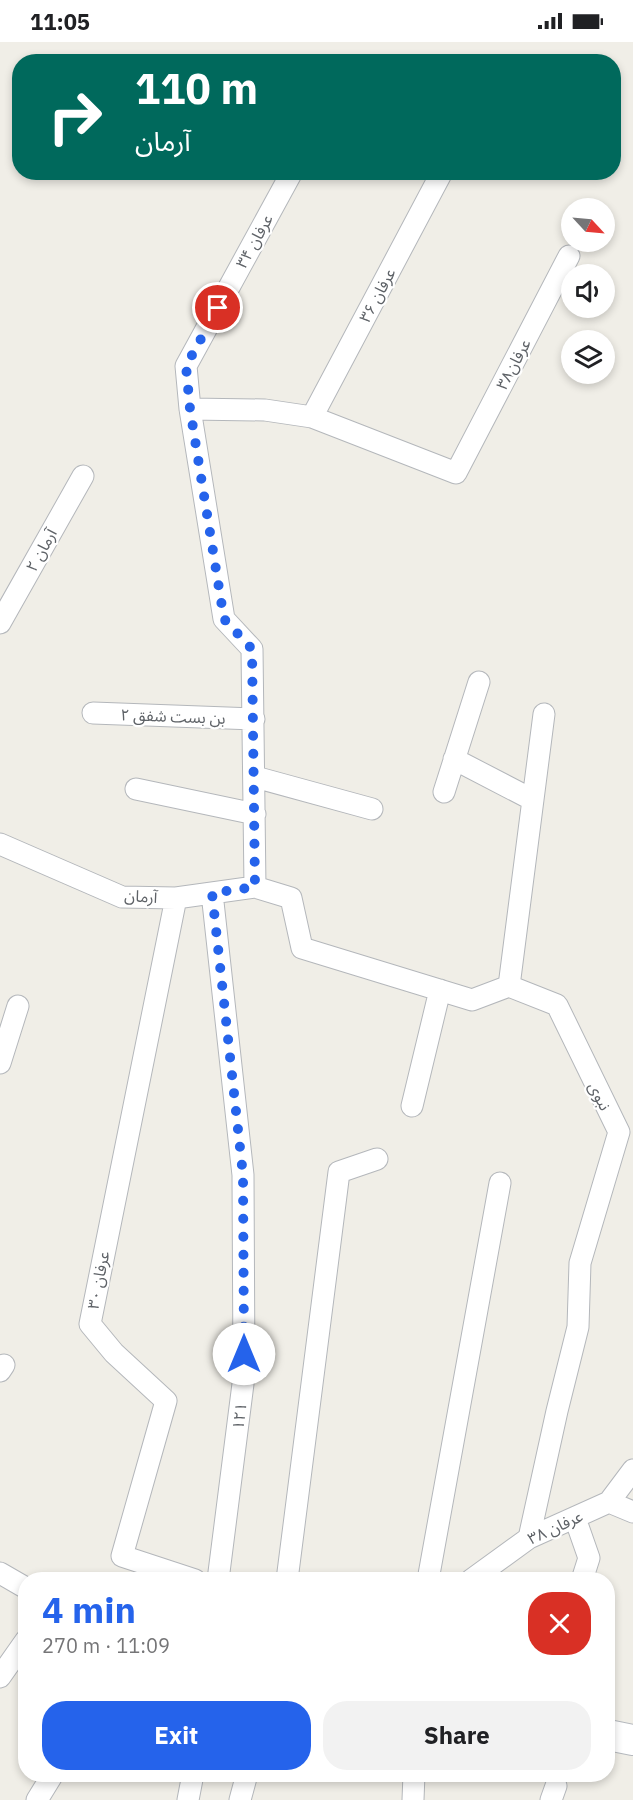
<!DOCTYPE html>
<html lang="en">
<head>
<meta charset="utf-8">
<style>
	:root { --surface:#fff; --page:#f2f2f2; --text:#202124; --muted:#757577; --accent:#2563eb }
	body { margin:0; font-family:"IBM Plex Sans","Noto Sans Arabic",sans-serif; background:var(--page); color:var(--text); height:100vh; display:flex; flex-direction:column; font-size:22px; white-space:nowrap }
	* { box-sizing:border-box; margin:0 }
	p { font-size:20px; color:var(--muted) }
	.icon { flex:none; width:33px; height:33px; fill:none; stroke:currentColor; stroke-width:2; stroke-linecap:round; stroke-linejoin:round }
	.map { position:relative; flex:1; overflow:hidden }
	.sheet { position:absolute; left:18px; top:1530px; width:597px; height:210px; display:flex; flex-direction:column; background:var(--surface); border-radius:24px; box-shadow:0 3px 9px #0003 }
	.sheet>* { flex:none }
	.banner { position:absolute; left:12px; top:12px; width:609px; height:126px; border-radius:24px; box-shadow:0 3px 9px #0003; background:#00695c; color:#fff; overflow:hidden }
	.needle { width:39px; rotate:116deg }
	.buttons { position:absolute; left:561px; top:156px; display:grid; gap:12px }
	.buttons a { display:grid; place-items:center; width:54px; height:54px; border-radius:50%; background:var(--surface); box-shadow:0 3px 9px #0003; font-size:30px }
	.pin { position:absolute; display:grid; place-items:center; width:51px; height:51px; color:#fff; margin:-26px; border:3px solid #fff; border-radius:50%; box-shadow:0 2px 6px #0007 }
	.me { position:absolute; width:66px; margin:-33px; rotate:0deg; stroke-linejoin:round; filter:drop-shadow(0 0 4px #0008) }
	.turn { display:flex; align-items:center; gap:21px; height:126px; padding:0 24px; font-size:27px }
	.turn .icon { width:78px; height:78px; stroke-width:2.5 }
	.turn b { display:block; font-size:42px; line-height:51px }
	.round { display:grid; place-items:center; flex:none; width:63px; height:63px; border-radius:24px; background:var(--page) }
	.headline { display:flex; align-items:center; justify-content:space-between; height:102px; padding:0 24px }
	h1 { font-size:36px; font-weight:800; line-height:45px; color:var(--accent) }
	.action { display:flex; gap:12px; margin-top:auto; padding:12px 24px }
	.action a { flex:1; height:69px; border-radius:24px; background:var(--accent); color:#fff; font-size:24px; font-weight:800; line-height:69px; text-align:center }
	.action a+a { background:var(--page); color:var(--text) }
	.status { display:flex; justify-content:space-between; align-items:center; height:42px; padding:0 30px; background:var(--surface); direction:ltr }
	.status svg { height:16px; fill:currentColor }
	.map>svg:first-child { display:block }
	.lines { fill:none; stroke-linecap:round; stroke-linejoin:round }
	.street-casing { stroke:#b4b7bb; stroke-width:23 }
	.secondary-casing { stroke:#b5b9be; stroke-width:32 }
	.street { stroke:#fff; stroke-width:21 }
	.secondary { stroke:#fff; stroke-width:30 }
	.route { stroke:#2563eb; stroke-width:10; stroke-dasharray:0 18 }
	.labels { text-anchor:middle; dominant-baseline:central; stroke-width:4.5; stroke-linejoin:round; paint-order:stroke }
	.street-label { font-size:16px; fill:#5e6267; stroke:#fff }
</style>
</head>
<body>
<div class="status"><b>11:05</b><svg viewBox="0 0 49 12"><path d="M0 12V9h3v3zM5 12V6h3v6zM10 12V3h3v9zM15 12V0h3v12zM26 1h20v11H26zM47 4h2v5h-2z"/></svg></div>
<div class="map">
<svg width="633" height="1758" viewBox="0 0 633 1758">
	<rect width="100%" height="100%" fill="#f0eee7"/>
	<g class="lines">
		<g class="street-casing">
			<path id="street" d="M190 367 265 368 312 375 456 431 569 214
				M312 375 442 130
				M0 581 83 434
				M93 671 254 677
				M454 717 533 758
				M255 735 372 767
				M136 747 255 772
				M444 750 479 640
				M0 802 122 855 176 856 255 845 291 856 302 906 472 958 509 944 557 963 619 1090 580 1221 578 1285 557 1369 529 1496
				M255 845 252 607 224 577 190 367 186 324 292 130
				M212 851 243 1133 244 1334 218 1538
				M176 856 90 1282 114 1311 166 1359 122 1514 195 1538
				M509 944 544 672
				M0 1021 18 964
				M412 1064 440 948
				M0 1329 4 1323
				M609 1460 633 1470
				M575 1476 589 1516 582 1538
				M0 1531 26 1546
				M287 1538 339 1130 377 1117
				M428 1538 500 1141
				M471 1538 529 1496 609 1460 633 1428
				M0 1635 26 1598
				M37 1758 53 1732
				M188 1758 193 1732
				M240 1758 247 1732
				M413 1758 414 1732
				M551 1758 556 1744"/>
		</g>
		<g class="secondary-casing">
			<path id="secondary" d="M608 1693 633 1698"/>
		</g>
		<use href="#street" class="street"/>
		<use href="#secondary" class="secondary"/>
	</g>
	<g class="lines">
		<path class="route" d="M218 266 186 324 190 367 224 577 252 607 255 845 212 851 243 1133 244 1312"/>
	</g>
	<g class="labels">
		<g class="street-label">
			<text transform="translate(254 199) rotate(-61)">عرفان ۳۴</text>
			<text transform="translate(377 253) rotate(-62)">عرفان ۳۶</text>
			<text transform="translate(513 322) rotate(-62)">عرفان۳۸</text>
			<text transform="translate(41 508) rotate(-61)">آرمان ۲</text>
			<text transform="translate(173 674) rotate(2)">بن بست شفق ۲</text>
			<text transform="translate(141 854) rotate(4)">آرمان</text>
			<text transform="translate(600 1054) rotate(63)">نبوی</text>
			<text transform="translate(98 1238) rotate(-79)">عرفان ۳۰</text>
			<text transform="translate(239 1374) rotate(-83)">۱۲۱</text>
			<text transform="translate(555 1485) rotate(-25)">عرفان ۳۸</text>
		</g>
	</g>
</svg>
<div class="buttons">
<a><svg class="needle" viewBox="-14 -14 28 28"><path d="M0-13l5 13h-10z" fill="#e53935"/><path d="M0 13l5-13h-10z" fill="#757577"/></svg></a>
<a><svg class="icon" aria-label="sound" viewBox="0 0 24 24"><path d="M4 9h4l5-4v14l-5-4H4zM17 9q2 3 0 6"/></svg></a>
<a><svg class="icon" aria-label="layers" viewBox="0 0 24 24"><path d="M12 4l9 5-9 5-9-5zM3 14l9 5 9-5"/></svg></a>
</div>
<div class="pin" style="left:218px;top:266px;background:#d93025"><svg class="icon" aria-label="arrive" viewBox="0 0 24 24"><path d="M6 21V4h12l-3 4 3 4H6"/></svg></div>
<svg class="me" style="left:244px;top:1312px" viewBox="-20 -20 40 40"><circle r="19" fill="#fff"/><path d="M0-13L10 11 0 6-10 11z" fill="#2563eb"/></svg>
<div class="banner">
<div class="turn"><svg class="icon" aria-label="right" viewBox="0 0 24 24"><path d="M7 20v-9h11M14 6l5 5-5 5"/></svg><div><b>110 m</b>آرمان</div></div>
</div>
<section class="sheet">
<div class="headline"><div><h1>4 min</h1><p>270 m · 11:09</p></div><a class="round" style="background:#d93025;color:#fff"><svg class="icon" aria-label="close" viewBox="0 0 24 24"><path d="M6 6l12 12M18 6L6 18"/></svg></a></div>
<div class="action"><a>Exit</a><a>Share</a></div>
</section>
</div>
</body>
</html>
